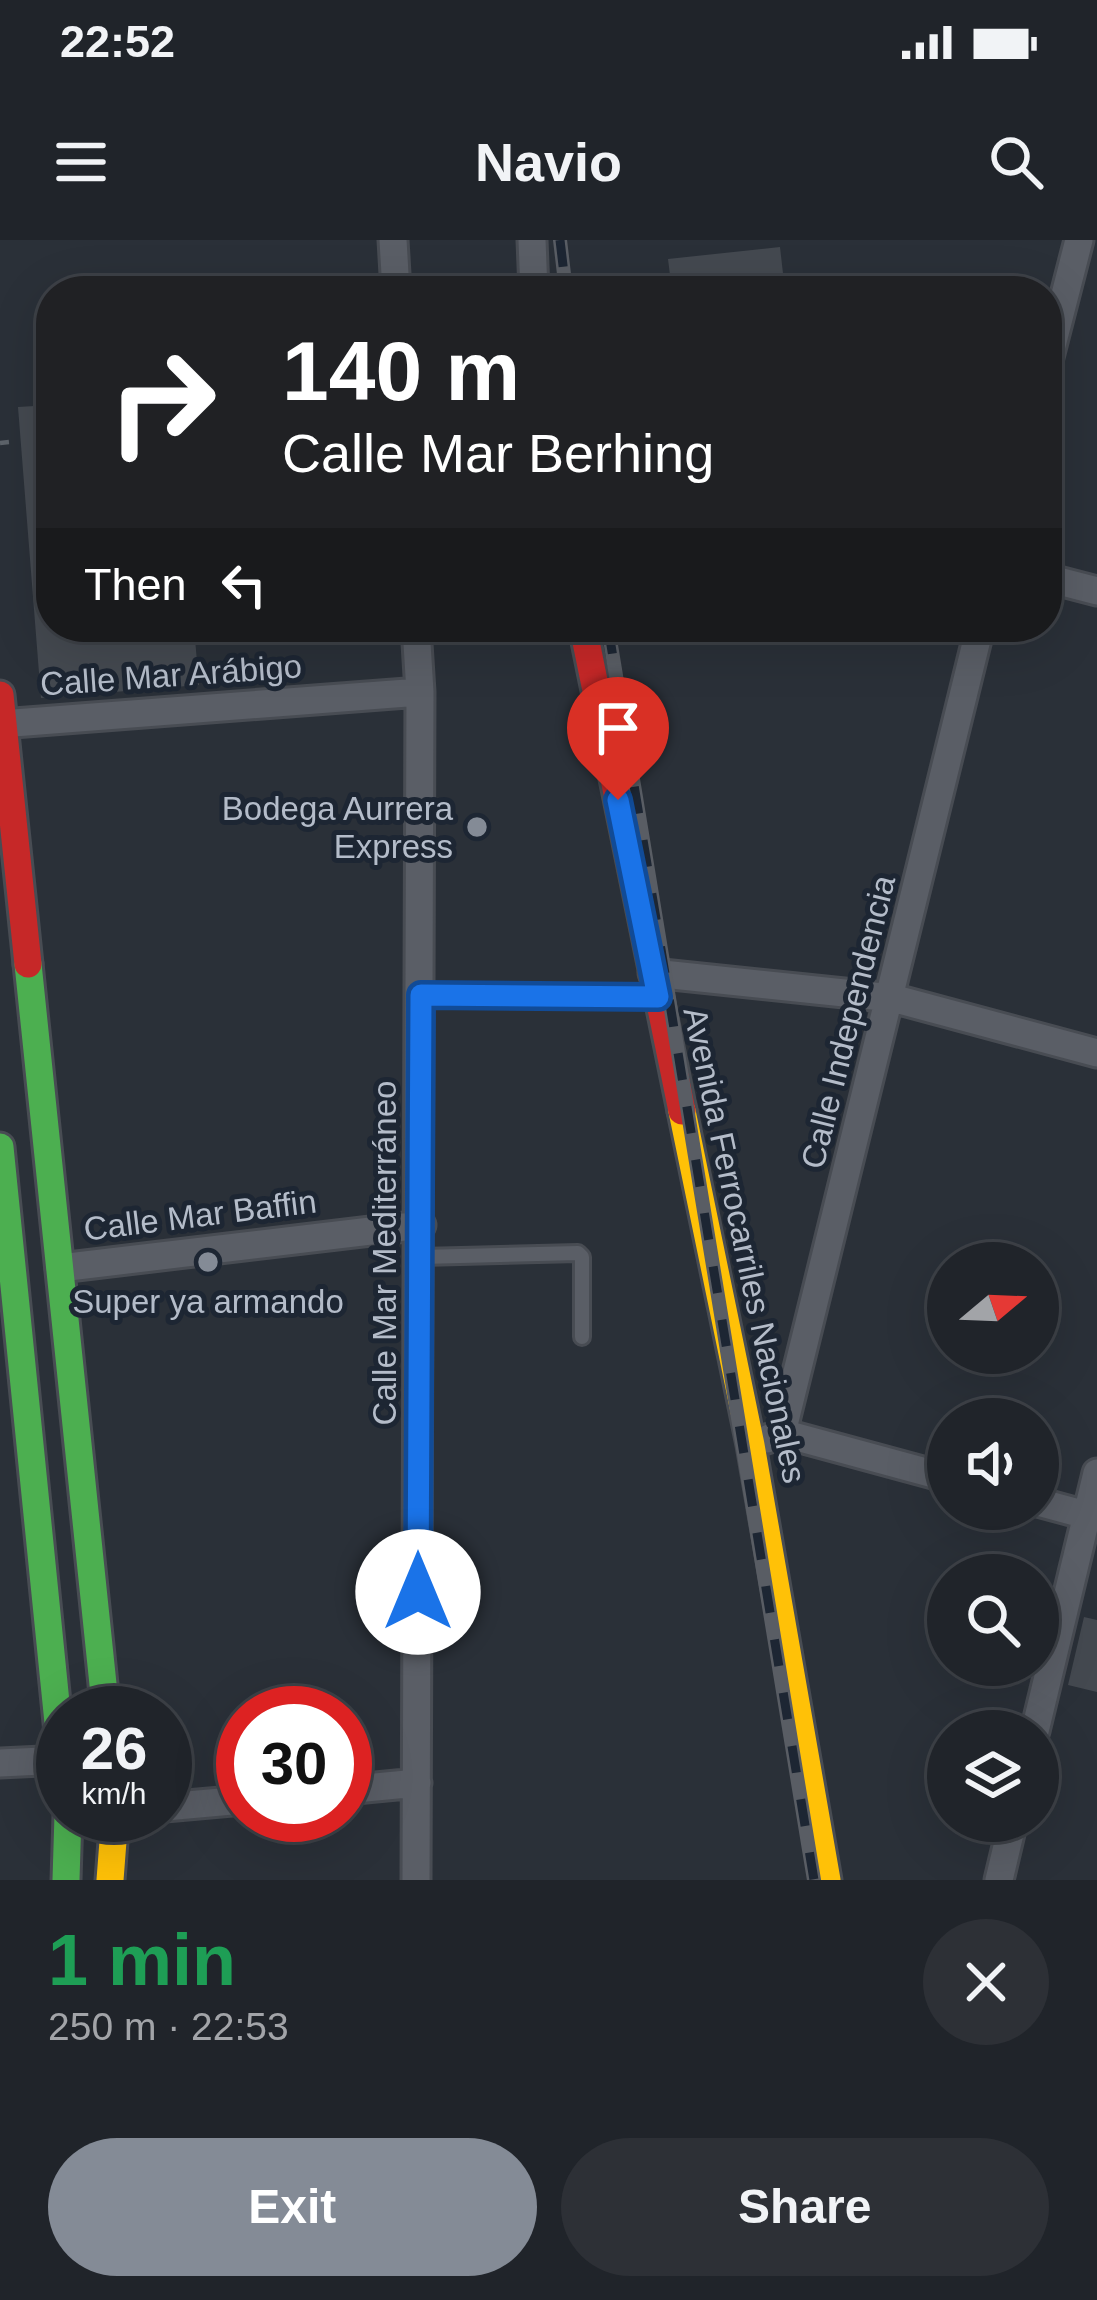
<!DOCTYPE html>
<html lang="en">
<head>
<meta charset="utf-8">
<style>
	:root { --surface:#20242a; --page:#2d3036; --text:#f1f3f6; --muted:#a2a4a8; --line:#3d4147; --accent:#848b96 }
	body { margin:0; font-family:Helvetica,sans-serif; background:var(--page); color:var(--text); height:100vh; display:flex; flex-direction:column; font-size:45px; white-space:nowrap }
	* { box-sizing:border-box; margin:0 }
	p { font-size:39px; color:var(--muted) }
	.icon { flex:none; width:66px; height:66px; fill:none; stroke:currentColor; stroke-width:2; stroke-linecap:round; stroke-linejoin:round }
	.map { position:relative; height:1640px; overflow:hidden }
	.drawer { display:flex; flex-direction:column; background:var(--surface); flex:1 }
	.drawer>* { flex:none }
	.top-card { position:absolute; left:36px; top:36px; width:1026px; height:366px; border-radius:48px; box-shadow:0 12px 48px #0002,0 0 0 3px var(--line); background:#202124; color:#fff; overflow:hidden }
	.needle { width:78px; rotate:71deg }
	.fabs { position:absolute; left:927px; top:1002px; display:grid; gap:24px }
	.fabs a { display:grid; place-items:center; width:132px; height:132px; border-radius:50%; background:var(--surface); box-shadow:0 12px 48px #0002,0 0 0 3px var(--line); font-size:60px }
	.speed { position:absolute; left:36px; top:1446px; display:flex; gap:24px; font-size:60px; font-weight:700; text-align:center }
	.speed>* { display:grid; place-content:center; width:156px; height:156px; border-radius:50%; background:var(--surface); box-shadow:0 12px 48px #0002,0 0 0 3px var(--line); line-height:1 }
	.speed small { font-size:30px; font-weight:400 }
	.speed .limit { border:18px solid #d22; background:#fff; color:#111 }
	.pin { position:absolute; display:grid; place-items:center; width:102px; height:102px; color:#fff; margin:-123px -51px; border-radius:50% 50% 50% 0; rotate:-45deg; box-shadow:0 0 12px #0007 }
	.pin .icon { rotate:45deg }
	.me { position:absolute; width:132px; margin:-66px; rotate:0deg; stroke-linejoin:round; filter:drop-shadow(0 0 9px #0008) }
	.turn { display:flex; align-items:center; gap:42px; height:252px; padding:0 48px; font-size:54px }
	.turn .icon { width:156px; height:156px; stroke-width:2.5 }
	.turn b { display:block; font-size:84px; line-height:102px }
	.then { display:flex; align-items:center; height:114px; padding:0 48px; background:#0003; gap:24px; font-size:45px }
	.round { display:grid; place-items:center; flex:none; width:126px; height:126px; border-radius:63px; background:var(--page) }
	.head { display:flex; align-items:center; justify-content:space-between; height:204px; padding:0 48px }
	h1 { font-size:72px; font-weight:700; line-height:90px; color:#1e9e55 }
	.action { display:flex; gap:24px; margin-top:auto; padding:24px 48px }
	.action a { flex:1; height:138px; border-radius:72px; background:var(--accent); color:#fff; font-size:48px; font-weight:700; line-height:138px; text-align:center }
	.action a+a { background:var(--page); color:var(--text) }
	.status { display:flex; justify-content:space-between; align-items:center; height:84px; padding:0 60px; background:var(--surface); direction:ltr }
	.status svg { height:33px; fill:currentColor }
	header { display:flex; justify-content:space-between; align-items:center; height:156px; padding:0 48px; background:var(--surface); font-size:54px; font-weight:700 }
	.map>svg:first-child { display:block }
	.building { fill:#444950 }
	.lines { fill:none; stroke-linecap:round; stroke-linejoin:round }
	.lane-casing { stroke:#484c53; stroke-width:20 }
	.street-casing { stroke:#484c53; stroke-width:33 }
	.fast-casing { stroke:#484c53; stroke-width:33 }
	.slow-casing { stroke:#484c53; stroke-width:33 }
	.jam-casing { stroke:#484c53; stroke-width:33 }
	.path { stroke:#5d636a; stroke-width:4.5; stroke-dasharray:9 9; stroke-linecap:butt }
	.lane { stroke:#5a5e66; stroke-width:14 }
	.street { stroke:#5a5e66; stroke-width:27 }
	.fast { stroke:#4caf50; stroke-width:27 }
	.slow { stroke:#ffc107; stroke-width:27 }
	.jam { stroke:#c62828; stroke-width:27 }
	.rail-casing { stroke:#595d64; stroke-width:14 }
	.rail { stroke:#1d2633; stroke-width:9; stroke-dasharray:27; stroke-linecap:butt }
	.route-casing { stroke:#114b97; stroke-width:30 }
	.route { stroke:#1a73e8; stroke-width:21 }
	.poi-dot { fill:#848b96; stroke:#1d2633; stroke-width:4.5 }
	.labels { text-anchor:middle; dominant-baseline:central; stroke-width:10; stroke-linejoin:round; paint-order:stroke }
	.street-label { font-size:33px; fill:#b4bcc9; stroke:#1d2633 }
	.poi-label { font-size:33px; fill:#b4bcc9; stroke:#1d2633; text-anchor:end }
</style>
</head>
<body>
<div class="status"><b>22:52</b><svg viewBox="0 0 49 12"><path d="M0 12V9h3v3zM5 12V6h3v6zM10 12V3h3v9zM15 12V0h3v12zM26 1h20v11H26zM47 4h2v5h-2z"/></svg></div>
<header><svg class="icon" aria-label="menu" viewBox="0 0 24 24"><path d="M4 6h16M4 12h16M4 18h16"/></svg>Navio<svg class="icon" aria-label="search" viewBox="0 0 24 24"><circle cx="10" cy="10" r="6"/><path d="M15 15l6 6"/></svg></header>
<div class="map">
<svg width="1097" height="1640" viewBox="0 0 1097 1640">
	<rect width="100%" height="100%" fill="#2a3038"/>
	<path class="building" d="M780 7 785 51H672L668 19Z
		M51 165V387H194L199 445 41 458 18 167Z
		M1084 1377 1097 1380V1452L1068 1445Z"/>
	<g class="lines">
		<g class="lane-casing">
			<path id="lane" d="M420 755 655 757
				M421 1017 578 1013 582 1017V1097"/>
		</g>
		<g class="street-casing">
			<path id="street" d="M393 0 396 51
				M532 0 534 51
				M1047 125 1079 0
				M1047 338 1097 351
				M416 387 420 452 416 1640
				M0 484 420 452
				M653 733 892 758 1097 813
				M60 1028 421 985
				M782 1193 980 387
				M767 1199 782 1193 948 1238
				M1038 1262 1097 1278
				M1035 1491 1097 1233
				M0 1523 63 1520
				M345 1550 417 1543
				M165 1567 243 1560
				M999 1640 1013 1581"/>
		</g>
		<g class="fast-casing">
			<path id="fast" d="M28 724 106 1473
				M0 907 63 1532
				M66 1640 68 1575"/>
		</g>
		<g class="slow-casing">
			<path id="slow" d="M682 871 751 1205 827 1640
				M110 1640 115 1575"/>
		</g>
		<g class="jam-casing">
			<path id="jam" d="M583 387 682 871
				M0 455 28 724"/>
		</g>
		<path class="path" d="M0 203 10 202"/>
		<use href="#lane" class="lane"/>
		<use href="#street" class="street"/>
		<use href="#fast" class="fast"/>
		<use href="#slow" class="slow"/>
		<use href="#jam" class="jam"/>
		<g class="rail-casing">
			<path id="rail" d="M560 0 566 51
				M608 387 814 1640"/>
		</g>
		<use href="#rail" class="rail"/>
	</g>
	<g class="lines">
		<g class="route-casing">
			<path id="route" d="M418 1352 421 755 658 757 618 560"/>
		</g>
		<use href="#route" class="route"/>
	</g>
	<g class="poi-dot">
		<circle cx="477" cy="587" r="12"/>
		<circle cx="208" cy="1022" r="12"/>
	</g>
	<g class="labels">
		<g class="street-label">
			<text transform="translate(171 435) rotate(-4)">Calle Mar Arábigo</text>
			<text transform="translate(848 782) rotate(-76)">Calle Independencia</text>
			<text transform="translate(200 975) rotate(-7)">Calle Mar Baffin</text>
			<text transform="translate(745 1005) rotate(78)">Avenida Ferrocarriles Nacionales</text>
			<text transform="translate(384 1013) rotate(-90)">Calle Mar Mediterráneo</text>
		</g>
		<g class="poi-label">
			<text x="453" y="568">Bodega Aurrera<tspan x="453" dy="38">Express</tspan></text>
			<text x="208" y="1061" text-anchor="middle">Super ya armando</text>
		</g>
	</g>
</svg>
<div class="fabs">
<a><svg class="needle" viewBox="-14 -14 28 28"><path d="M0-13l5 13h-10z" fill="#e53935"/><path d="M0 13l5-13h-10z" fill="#a2a4a8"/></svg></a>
<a><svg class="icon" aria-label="sound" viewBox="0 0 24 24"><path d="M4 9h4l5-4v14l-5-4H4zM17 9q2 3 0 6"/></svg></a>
<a><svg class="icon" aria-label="search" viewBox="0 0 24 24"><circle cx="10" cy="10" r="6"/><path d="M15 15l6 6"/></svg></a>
<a><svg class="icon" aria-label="layers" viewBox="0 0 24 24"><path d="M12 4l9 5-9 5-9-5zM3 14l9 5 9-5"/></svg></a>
</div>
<div class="speed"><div>26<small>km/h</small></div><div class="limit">30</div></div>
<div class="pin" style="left:618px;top:560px;background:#d93025"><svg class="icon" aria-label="arrive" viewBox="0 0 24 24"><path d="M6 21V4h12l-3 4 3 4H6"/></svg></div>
<svg class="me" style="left:418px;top:1352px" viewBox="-20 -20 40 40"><circle r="19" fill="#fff"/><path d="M0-13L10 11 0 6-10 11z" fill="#1a73e8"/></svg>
<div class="top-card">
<div class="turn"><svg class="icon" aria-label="right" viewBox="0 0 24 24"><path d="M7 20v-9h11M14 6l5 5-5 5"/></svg><div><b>140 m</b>Calle Mar Berhing</div></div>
<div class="then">Then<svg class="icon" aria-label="left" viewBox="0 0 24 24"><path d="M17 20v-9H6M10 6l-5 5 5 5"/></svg></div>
</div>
</div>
<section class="drawer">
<div class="head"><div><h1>1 min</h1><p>250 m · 22:53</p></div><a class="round"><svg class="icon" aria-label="close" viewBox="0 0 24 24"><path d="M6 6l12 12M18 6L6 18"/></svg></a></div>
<div class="action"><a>Exit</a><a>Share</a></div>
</section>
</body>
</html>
